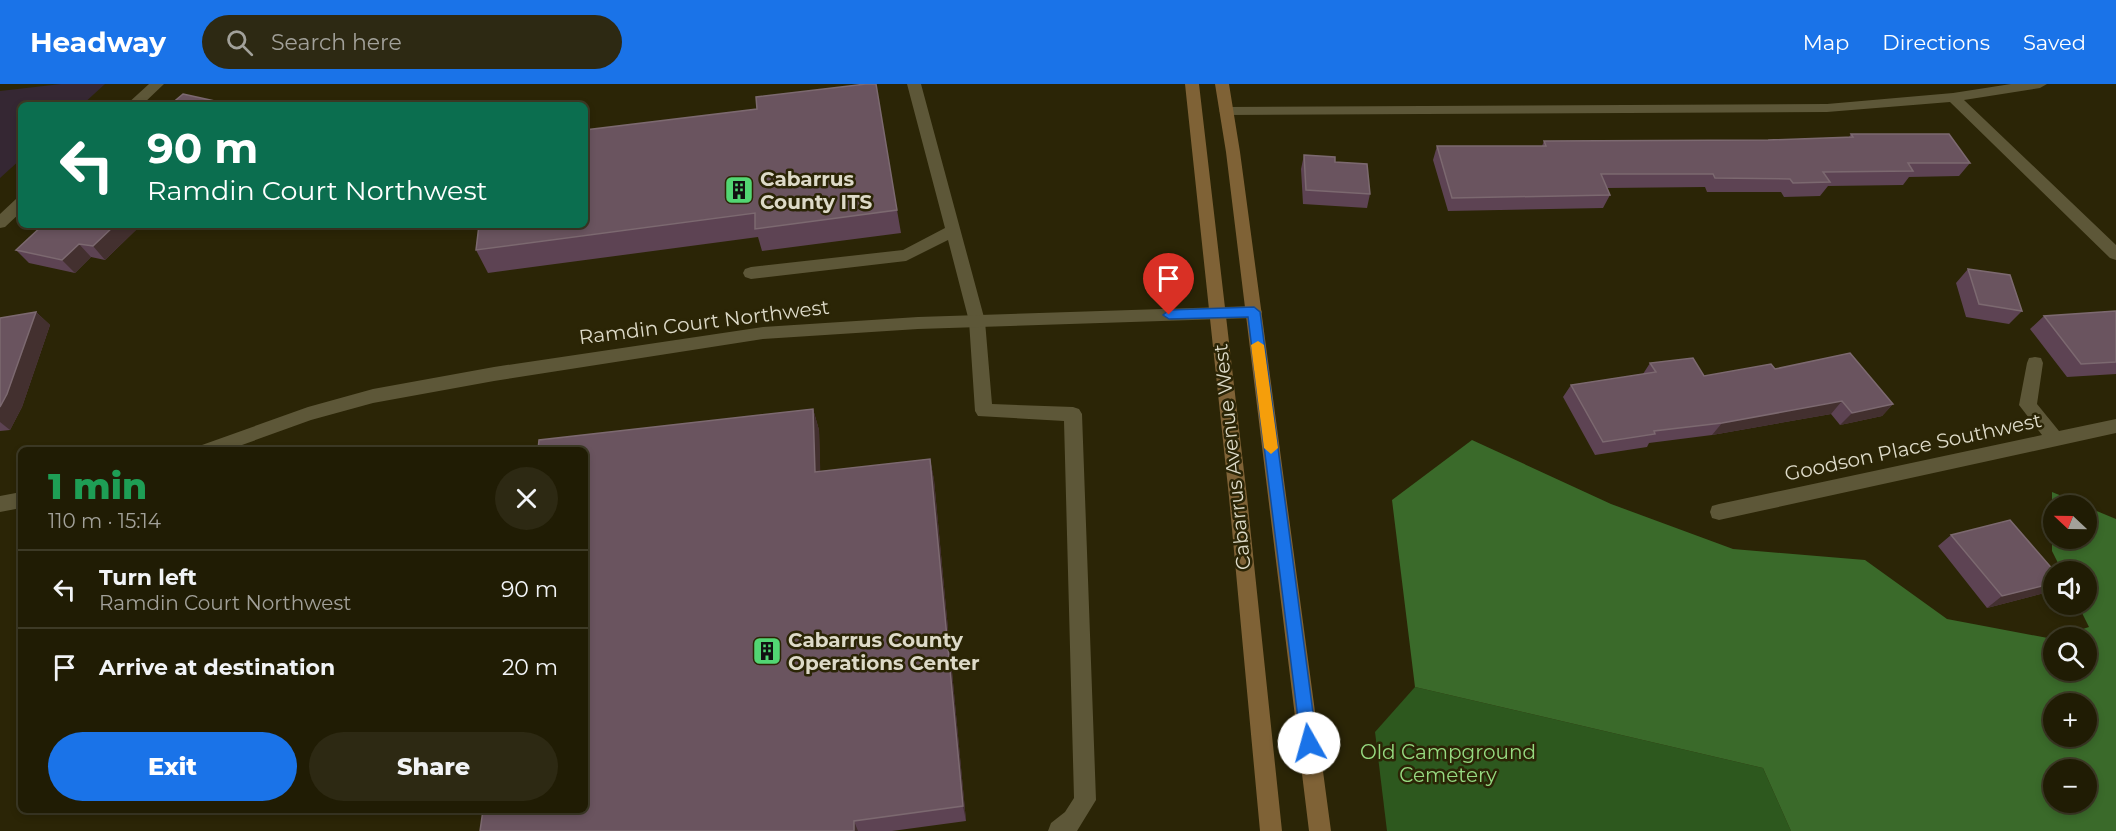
<!DOCTYPE html>
<html lang="en">
<head>
<meta charset="utf-8">
<style>
	:root { --surface:#201c04; --page:#2d2913; --text:#f1f3f6; --muted:#a2a19a; --line:#3d3a26; --accent:#1a73e8 }
	body { margin:0; font-family:Montserrat,sans-serif; background:var(--page); color:var(--text); height:100vh; display:flex; flex-direction:column; font-size:22px; white-space:nowrap }
	* { box-sizing:border-box; margin:0 }
	p { font-size:20px; color:var(--muted) }
	.icon { flex:none; width:33px; height:33px; fill:none; stroke:currentColor; stroke-width:2; stroke-linecap:round; stroke-linejoin:round }
	.map { position:relative; flex:1; overflow:hidden }
	.panel { position:absolute; left:18px; top:363px; width:570px; height:366px; display:flex; flex-direction:column; background:var(--surface); border-radius:9px; box-shadow:0 3px 9px #0003,0 0 0 2px var(--line) }
	.panel>* { flex:none }
	.top-card { position:absolute; left:18px; top:18px; width:570px; height:126px; border-radius:9px; box-shadow:0 3px 9px #0003,0 0 0 2px var(--line); background:#0b6e4f; color:#fff; overflow:hidden }
	.needle { width:39px; rotate:292deg }
	.tools { position:absolute; left:2043px; top:411px; display:grid; gap:12px }
	.tools a { display:grid; place-items:center; width:54px; height:54px; border-radius:50%; background:var(--surface); box-shadow:0 3px 9px #0003,0 0 0 2px var(--line); font-size:30px }
	.pin { position:absolute; display:grid; place-items:center; width:51px; height:51px; color:#fff; margin:-62px -26px; border-radius:50% 50% 50% 0; rotate:-45deg; box-shadow:0 0 6px #0007 }
	.pin .icon { rotate:45deg }
	.me { position:absolute; width:66px; margin:-33px; rotate:353deg; stroke-linejoin:round; filter:drop-shadow(0 0 4px #0008) }
	.turn { display:flex; align-items:center; gap:21px; height:126px; padding:0 30px; font-size:27px }
	.turn .icon { width:78px; height:78px; stroke-width:2.5 }
	.turn b { display:block; font-size:42px; line-height:51px }
	.round { display:grid; place-items:center; flex:none; width:63px; height:63px; border-radius:32px; background:var(--page) }
	.overview { display:flex; align-items:center; justify-content:space-between; height:102px; padding:0 30px }
	h1 { font-size:36px; font-weight:800; line-height:45px; color:#1e9e55 }
	.action { display:flex; gap:12px; margin-top:auto; padding:12px 30px }
	.action a { flex:1; height:69px; border-radius:36px; background:var(--accent); color:#fff; font-size:24px; font-weight:800; line-height:69px; text-align:center }
	.action a+a { background:var(--page); color:var(--text) }
	ul { padding:0; list-style:none }
	li { display:flex; align-items:center; gap:18px; height:78px; padding:0 30px; border-top:2px solid var(--line) }
	li div { flex:1 }
	li b { display:block; font-size:22px }
	li em { font-style:normal }
	header { display:flex; align-items:center; gap:36px; box-sizing:border-box; height:84px; padding:0 30px; background:var(--accent); color:#fff }
	header strong { font-size:28px }
	nav { display:flex; gap:33px; margin-inline-start:auto; font-size:21px }
	.search { width:420px; height:54px; background:var(--page); display:flex; align-items:center; gap:15px; box-sizing:border-box; padding:0 21px; border-radius:33px; color:var(--muted); font-size:22px }
	.map>svg:first-child { display:block }
	.industrial { fill:#352733 }
	.green { fill:#2d581e }
	.forest { fill:#3a6a2a; fill-rule:evenodd }
	.lines { fill:none; stroke-linecap:round; stroke-linejoin:round }
	.service { fill:#5d5738; fill-rule:evenodd }
	.minor { fill:#5d5738; fill-rule:evenodd }
	.secondary { fill:#7f6236; fill-rule:evenodd }
	.wall { fill:#5d4353 }
	.shaded-wall { fill:#43302f }
	.building { fill:#6a545f; stroke:#7c6970; stroke-width:1.5 }
	.route { fill:#1a73e8; stroke:#114b97; stroke-width:1.5 }
	.slow { fill:#f59e0b }
	.labels { text-anchor:middle; dominant-baseline:central; stroke-width:5; stroke-linejoin:round; paint-order:stroke }
	.poi-label { font-size:20px; font-weight:bold; fill:#dddac8; stroke:#2b2506; text-anchor:start }
	.street-label { font-size:20px; fill:#dddac8; stroke:#2b2506 }
	.park-label { font-size:20px; fill:#96da80; stroke:#2b2506 }
</style>
</head>
<body>
<header>
<strong>Headway</strong>
<div class="search"><svg class="icon" aria-label="search" viewBox="0 0 24 24"><circle cx="10" cy="10" r="6"/><path d="M15 15l6 6"/></svg>Search here</div>
<nav><a>Map</a><a>Directions</a><a>Saved</a></nav>
</header>
<div class="map">
<svg width="2116" height="747" viewBox="0 0 2116 747">
	<rect width="100%" height="100%" fill="#2b2506"/>
	<path class="industrial" d="M61 0H105L82 21H21V75L0 94V7Z"/>
	<path class="green" d="M1415 603 1763 684 1791 747H1387L1375 648Z"/>
	<path class="forest" d="M1472 356 1611 420 1733 465 1865 476 1947 535 2053 555 2054 586H2086V554L2058 553 2089 543 2078 521 2086 520V488L2062 487 2052 467V408L2084 421 2054 422V454H2086L2087 423 2116 435V747H1791L1763 684 1415 603 1392 416ZM2054 620H2086V652H2054ZM2054 686H2086V718H2054Z"/>
	<g class="lines">
		<path class="service" d="M907 0H921L985 237 992 320 1073 323 1079 325 1082 330 1096 716 1077 747H1048L1051 739 1065 728 1074 714 1064 337 978 332 975 327 969 237 948 156 906 177 751 195 745 193 743 189 745 185 751 183 903 166 945 144Z"/>
		<path class="minor" d="M149 0H164L142 21H126Z
			M2011 0H2047L2040 4 1964 16 2116 161V176L2110 174 1950 18 1827 28 1226 31 1219 27 1226 23 1827 20 1953 9Z
			M21 114V128L5 143 0 144V130L16 115Z
			M1254 222 1260 224 1262 228 1260 232 1254 234 918 245 763 255 494 297 373 319 311 336 228 366H199L202 361 308 323 373 305 494 283 763 243 918 233Z
			M2035 273 2041 274 2043 279 2037 320 2059 347 2116 335V349L1719 436 1712 434 1710 428 1712 422 1719 420 2042 351 2019 321 2027 279 2029 274Z
			M21 408V424L0 428V412Z"/>
		<path class="secondary" d="M1185 0H1199L1247 413 1282 747H1260L1229 413Z
			M1215 0H1229L1240 68 1331 747H1309L1226 68Z"/>
	</g>
	<path class="wall" d="M757 25 897 126 901 149 762 167 758 153 488 189 476 166Z
		M1851 50 1970 79 1959 92 1909 93 1903 101 1828 102 1820 112 1784 113 1781 108H1707L1705 103 1607 104 1610 111 1603 124 1448 127 1433 76 1437 62H1542L1544 57 1768 56 1849 53Z
		M1304 71 1335 78 1370 110 1367 124 1303 120 1301 85Z
		M141 141 105 176 91 173 75 189 29 179 16 166Z
		M1968 185 2022 227 2009 240 1966 233 1956 199Z
		M2116 227V290L2067 293 2030 245 2044 232Z
		M36 228 50 241 22 323 10 346 0 347V234Z
		M1650 279 1704 292 1775 285 1893 320 1882 332 1840 341 1831 330 1712 351 1649 359 1647 363 1595 371 1563 313 1571 301 1643 290Z
		M813 325 819 346 820 388 930 375 934 396 966 737 892 747H480Z
		M1951 451 2048 508 1987 524 1938 462Z"/>
	<path class="shaded-wall" d="M115 141H141L105 176 93 162Z
		M79 160 91 173 75 189 62 176Z
		M36 228 50 241 22 323 10 346 0 338V323Z
		M1842 317 1831 330 1712 351 1722 339Z
		M1893 320 1882 332 1840 341 1852 329Z
		M813 325 819 346 821 409 815 388Z
		M930 375 934 396 966 737 963 722Z
		M2054 499V504L2048 508 1987 524 2002 512Z
		M854 737 858 747H854Z"/>
	<path class="building" d="M866 0H876L897 126 755 145V129L476 166 479 141H585V46L757 25 756 13Z
		M183 10 233 21H170Z
		M1851 50H1949L1970 79H1908L1913 87 1823 88 1830 98 1793 99 1790 95 1715 94 1713 90H1601L1610 111 1452 114 1437 62H1546L1544 57 1768 56 1853 53Z
		M1304 71 1335 73V78L1367 80 1370 110 1306 106Z
		M43 141H115L93 162 79 160 62 176 16 166Z
		M1968 185 2010 191 2022 227 1979 220Z
		M2116 227V278L2081 280 2044 232Z
		M36 228 7 310 0 323V234Z
		M1850 269 1893 320 1852 329 1842 317 1722 339 1654 347 1655 350 1603 358 1571 301 1656 288 1650 279 1693 274 1704 292 1771 280 1775 285Z
		M813 325 815 388 930 375 963 722 854 737V747H480L483 726H585V366H538L539 356Z
		M2010 436 2055 488H2054V499L2002 512 1951 451Z"/>
	<path class="route" d="M1254 223 1260 228 1317 659 1315 665 1309 667 1303 665 1301 659 1248 233 1169 235 1163 231 1169 226Z"/>
	<path class="slow" d="M1258 257 1264 261 1278 364 1271 370 1264 364 1251 261Z"/>
	<defs>
		<g id="building-square" transform="scale(1.5)"><rect x="-9" y="-9" width="18" height="18" rx="4" fill="#52d673" stroke="#2b2506"/><path d="M-4-6H4V6H1V3H-1V6H-4ZM-2.5-4.3h1.7v1.8h-1.7ZM.8-4.3h1.7v1.8H.8ZM-2.5-1h1.7V.8h-1.7ZM.8-1h1.7V.8H.8Z" fill="#111"/></g>
	</defs>
	<g fill-rule="evenodd">
		<use href="#building-square" x="739" y="106"/>
		<use href="#building-square" x="767" y="567"/>
	</g>
	<g class="labels">
		<g class="poi-label">
			<text x="760" y="95">Cabarrus<tspan x="760" dy="23">County ITS</tspan></text>
			<text x="788" y="556">Cabarrus County<tspan x="788" dy="23">Operations Center</tspan></text>
		</g>
		<g class="street-label">
			<text transform="translate(704 238) rotate(-7)">Ramdin Court Northwest</text>
			<text transform="translate(1913 363) rotate(-12)">Goodson Place Southwest</text>
			<text transform="translate(1232 373) rotate(-96)">Cabarrus Avenue West</text>
		</g>
		<g class="park-label">
			<text x="1448" y="668">Old Campground<tspan x="1448" dy="23">Cemetery</tspan></text>
		</g>
	</g>
</svg>
<div class="tools">
<a><svg class="needle" viewBox="-14 -14 28 28"><path d="M0-13l5 13h-10z" fill="#e53935"/><path d="M0 13l5-13h-10z" fill="#a2a19a"/></svg></a>
<a><svg class="icon" aria-label="sound" viewBox="0 0 24 24"><path d="M4 9h4l5-4v14l-5-4H4zM17 9q2 3 0 6"/></svg></a>
<a><svg class="icon" aria-label="search" viewBox="0 0 24 24"><circle cx="10" cy="10" r="6"/><path d="M15 15l6 6"/></svg></a>
<a>+</a>
<a>−</a>
</div>
<div class="pin" style="left:1169px;top:231px;background:#d93025"><svg class="icon" aria-label="arrive" viewBox="0 0 24 24"><path d="M6 21V4h12l-3 4 3 4H6"/></svg></div>
<svg class="me" style="left:1309px;top:659px" viewBox="-20 -20 40 40"><circle r="19" fill="#fff"/><path d="M0-13L10 11 0 6-10 11z" fill="#1a73e8"/></svg>
<div class="top-card">
<div class="turn"><svg class="icon" aria-label="left" viewBox="0 0 24 24"><path d="M17 20v-9H6M10 6l-5 5 5 5"/></svg><div><b>90 m</b>Ramdin Court Northwest</div></div>
</div>
<section class="panel">
<div class="overview"><div><h1>1 min</h1><p>110 m · 15:14</p></div><a class="round"><svg class="icon" aria-label="close" viewBox="0 0 24 24"><path d="M6 6l12 12M18 6L6 18"/></svg></a></div>
<ul>
<li><svg class="icon" aria-label="left" viewBox="0 0 24 24"><path d="M17 20v-9H6M10 6l-5 5 5 5"/></svg><div><b>Turn left</b><p>Ramdin Court Northwest</p></div><em>90 m</em></li>
<li><svg class="icon" aria-label="arrive" viewBox="0 0 24 24"><path d="M6 21V4h12l-3 4 3 4H6"/></svg><div><b>Arrive at destination</b></div><em>20 m</em></li>
</ul>
<div class="action"><a>Exit</a><a>Share</a></div>
</section>
</div>
</body>
</html>
